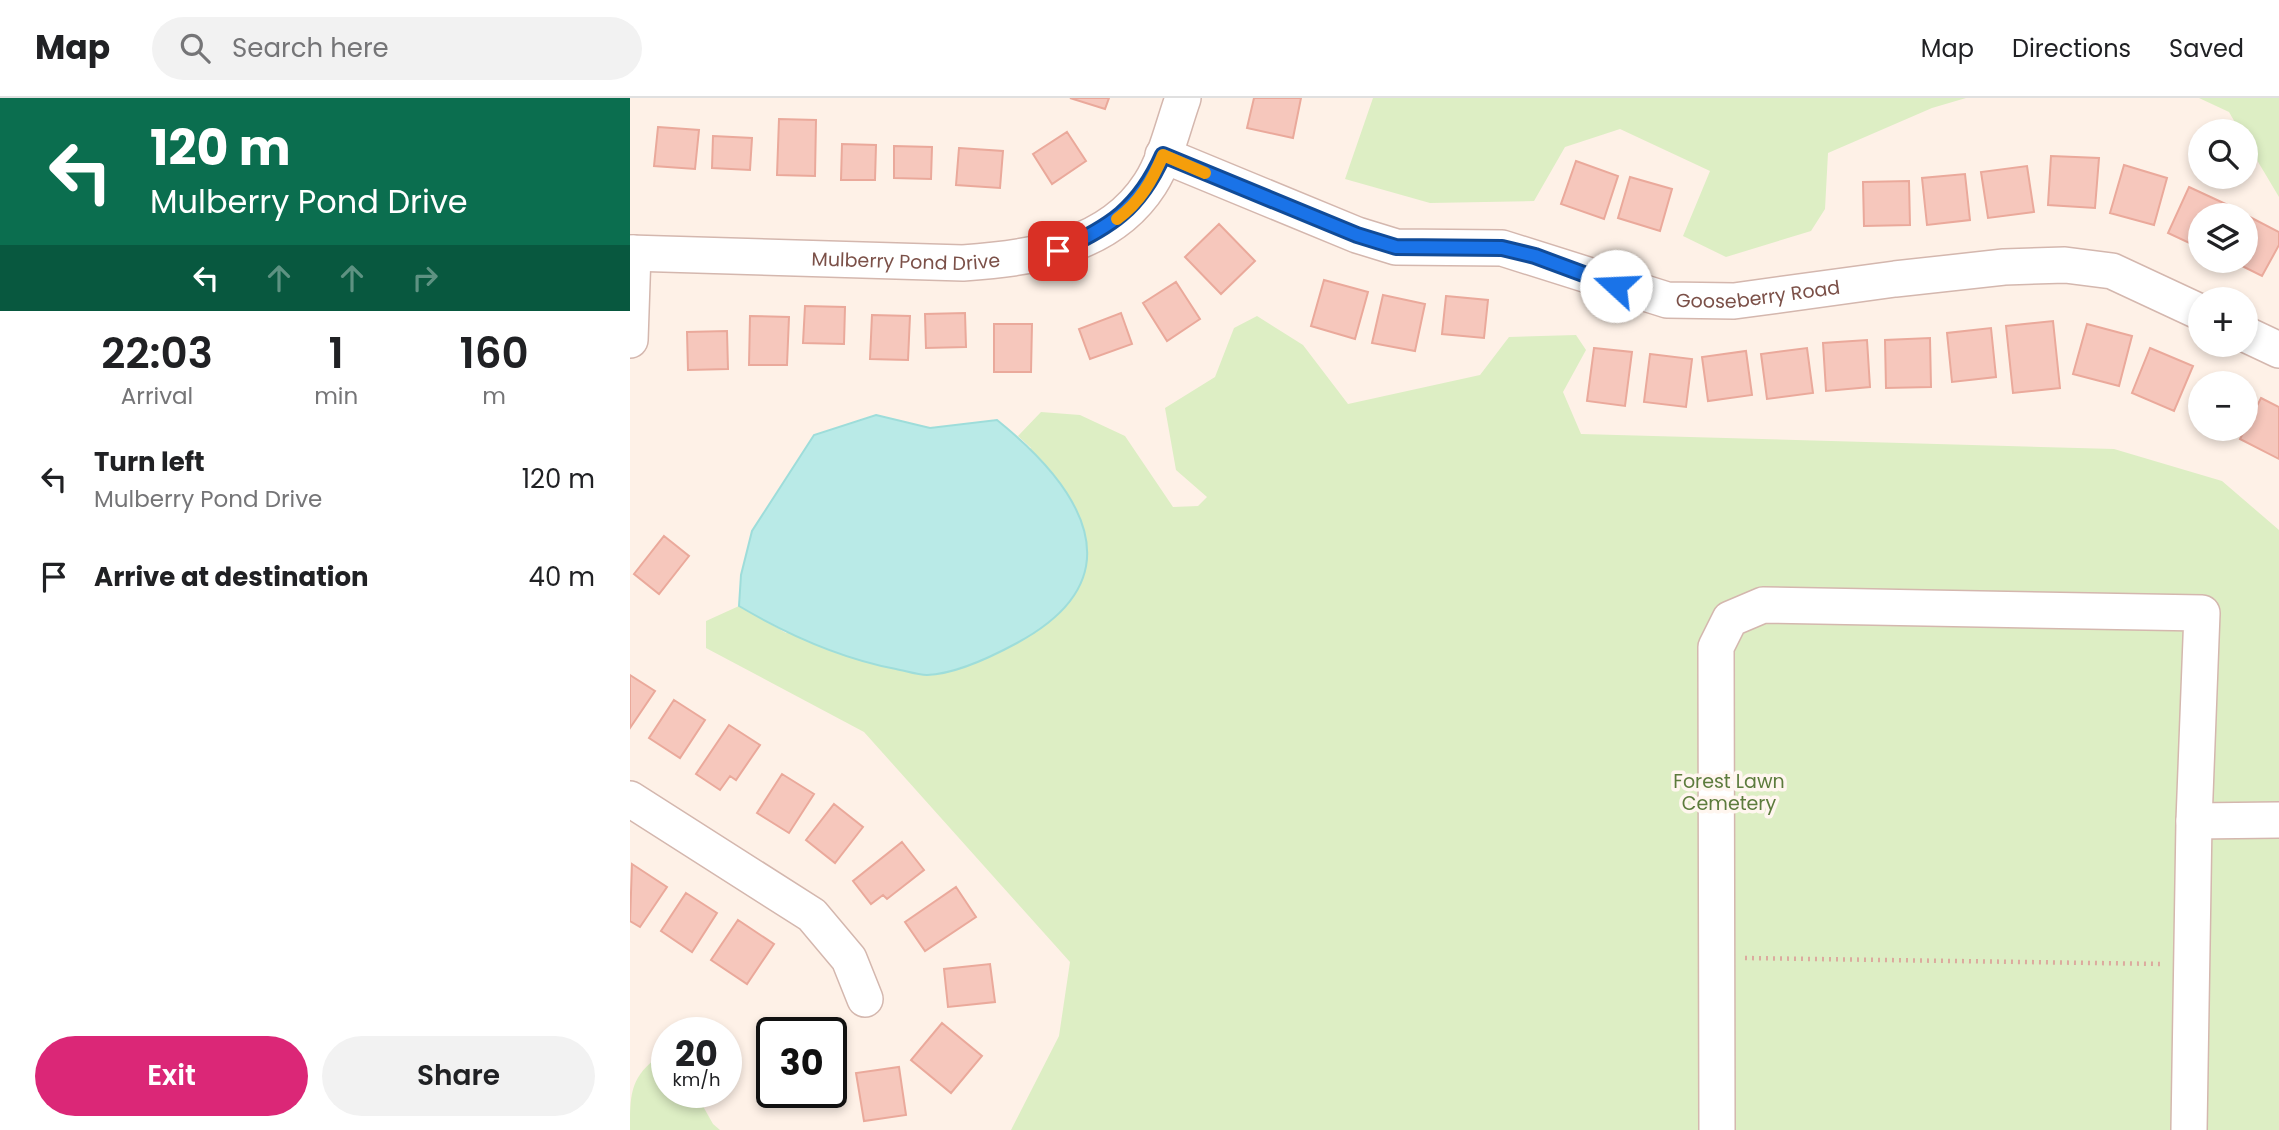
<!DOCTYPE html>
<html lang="en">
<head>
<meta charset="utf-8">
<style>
	:root { --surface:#fff; --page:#f2f2f2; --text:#202124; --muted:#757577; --line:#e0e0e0; --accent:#db2777 }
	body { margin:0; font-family:Poppins,sans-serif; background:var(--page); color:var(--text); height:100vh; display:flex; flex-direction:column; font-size:26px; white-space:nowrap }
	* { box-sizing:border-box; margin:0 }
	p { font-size:23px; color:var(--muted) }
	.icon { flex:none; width:38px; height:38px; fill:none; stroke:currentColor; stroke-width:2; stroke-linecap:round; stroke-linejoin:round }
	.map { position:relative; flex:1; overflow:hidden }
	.details { display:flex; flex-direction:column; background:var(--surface); width:630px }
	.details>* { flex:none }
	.guide { background:#0b6e4f; color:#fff; overflow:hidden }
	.buttons { position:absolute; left:1558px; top:21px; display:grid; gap:14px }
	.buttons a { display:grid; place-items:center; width:70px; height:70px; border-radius:50%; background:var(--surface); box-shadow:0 4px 10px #0003; font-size:35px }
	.speed { position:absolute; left:21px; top:919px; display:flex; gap:14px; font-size:35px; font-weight:700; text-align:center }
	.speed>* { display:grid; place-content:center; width:91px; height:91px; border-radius:50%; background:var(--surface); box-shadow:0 4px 10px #0003; line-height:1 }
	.speed small { font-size:18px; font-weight:400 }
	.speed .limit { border:4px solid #111; border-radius:10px; background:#fff; color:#111 }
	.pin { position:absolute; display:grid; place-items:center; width:60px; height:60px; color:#fff; margin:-30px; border-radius:14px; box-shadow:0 4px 10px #0006 }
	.me { position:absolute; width:77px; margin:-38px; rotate:290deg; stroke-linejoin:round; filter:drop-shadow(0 0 5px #0008) }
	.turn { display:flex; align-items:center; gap:24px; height:147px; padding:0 35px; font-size:32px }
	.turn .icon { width:91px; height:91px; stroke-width:2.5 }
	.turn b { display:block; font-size:49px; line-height:60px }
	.lanes { display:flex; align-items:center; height:66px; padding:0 35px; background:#0003; justify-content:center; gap:35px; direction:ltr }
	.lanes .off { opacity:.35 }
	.eta { display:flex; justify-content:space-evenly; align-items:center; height:119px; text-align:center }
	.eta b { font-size:42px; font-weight:600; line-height:49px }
	.button { display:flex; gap:14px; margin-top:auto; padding:14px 35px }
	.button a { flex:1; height:80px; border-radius:42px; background:var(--accent); color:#fff; font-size:28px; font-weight:600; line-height:80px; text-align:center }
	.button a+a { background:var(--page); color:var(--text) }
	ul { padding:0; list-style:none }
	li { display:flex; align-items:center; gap:21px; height:98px; padding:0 35px }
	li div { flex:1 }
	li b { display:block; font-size:26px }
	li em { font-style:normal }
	header { display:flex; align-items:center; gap:42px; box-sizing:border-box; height:98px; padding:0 35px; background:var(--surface); border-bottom:2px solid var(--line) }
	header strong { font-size:33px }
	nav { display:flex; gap:38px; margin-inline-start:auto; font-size:24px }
	.search { width:490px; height:63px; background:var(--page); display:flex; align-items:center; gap:18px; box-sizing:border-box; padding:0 24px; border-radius:38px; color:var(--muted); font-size:26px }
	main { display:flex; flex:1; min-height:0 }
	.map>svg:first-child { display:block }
	.green { fill:#ddeec4 }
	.water { fill:#b9eae7; stroke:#9eddda; stroke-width:2 }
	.building { fill:#f6c7bc; stroke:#eaa99b; stroke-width:2 }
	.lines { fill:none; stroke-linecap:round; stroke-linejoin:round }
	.minor-casing { stroke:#d4b7ae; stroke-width:38 }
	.path { stroke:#dcaa9e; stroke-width:4.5; stroke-dasharray:2 5; stroke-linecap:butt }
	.minor { stroke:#fff; stroke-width:35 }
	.route-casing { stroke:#114b97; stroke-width:18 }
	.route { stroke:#1a73e8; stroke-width:12 }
	.slow { stroke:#f59e0b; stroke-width:12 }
	.labels { text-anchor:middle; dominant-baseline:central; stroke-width:7; stroke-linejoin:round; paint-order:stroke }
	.street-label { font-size:19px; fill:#7b5048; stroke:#fff6ef }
	.park-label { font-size:19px; fill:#5c7b3c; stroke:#fff6ef }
</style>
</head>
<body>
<header>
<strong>Map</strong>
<div class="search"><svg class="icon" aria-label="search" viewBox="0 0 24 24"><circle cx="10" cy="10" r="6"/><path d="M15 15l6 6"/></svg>Search here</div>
<nav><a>Map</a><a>Directions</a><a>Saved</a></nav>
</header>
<main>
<section class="details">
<div class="guide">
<div class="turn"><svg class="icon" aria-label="left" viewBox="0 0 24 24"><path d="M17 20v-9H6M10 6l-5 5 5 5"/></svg><div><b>120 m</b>Mulberry Pond Drive</div></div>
<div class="lanes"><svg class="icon" aria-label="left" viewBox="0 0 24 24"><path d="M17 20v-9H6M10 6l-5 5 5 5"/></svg><svg class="icon off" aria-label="ahead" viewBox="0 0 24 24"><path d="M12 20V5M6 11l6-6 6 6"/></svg><svg class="icon off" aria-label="ahead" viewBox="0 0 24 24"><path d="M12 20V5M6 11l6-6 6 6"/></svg><svg class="icon off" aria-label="right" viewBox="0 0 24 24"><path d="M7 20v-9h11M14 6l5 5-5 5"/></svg></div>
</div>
<div class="eta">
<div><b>22:03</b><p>Arrival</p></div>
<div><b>1</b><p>min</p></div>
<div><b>160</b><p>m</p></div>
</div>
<ul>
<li><svg class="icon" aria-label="left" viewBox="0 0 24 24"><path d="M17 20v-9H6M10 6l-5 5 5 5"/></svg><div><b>Turn left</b><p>Mulberry Pond Drive</p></div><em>120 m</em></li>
<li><svg class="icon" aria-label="arrive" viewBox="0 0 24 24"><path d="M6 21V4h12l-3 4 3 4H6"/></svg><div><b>Arrive at destination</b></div><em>40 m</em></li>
</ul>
<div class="button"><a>Exit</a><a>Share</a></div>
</section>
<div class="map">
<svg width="1649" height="1032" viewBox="0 0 1649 1032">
	<rect width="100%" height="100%" fill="#fef1e7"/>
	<path class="green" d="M743 0H1336L1302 10 1198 55 1195 111 1181 133 1096 159 1053 138 1080 73 990 31 935 49 904 103 800 105 715 81Z
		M1569 0H1649V99L1615 42V33H1610L1599 14Z
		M627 218 673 247 718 306 850 277 879 239 946 237 956 252 933 294 951 336 1484 351 1592 383 1649 432V1032H381L429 938 440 864 234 634 76 550V523L109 508 156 535 401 350 388 338 411 314 450 317 495 338 543 409 568 408 577 399 546 372 535 310 585 279 604 230Z
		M25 961 37 969V994H65L83 1026 90 1032H0C0 998 0 981 25 961Z"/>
	<path class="water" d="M246 317 300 330 367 322C449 388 511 478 387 545 363 558 326 576 297 577 288 577 276 573 266 571 209 560 158 537 109 508L111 477 122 433 184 337Z"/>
	<path class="building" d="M440 0H479L475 11Z
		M624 0H671L663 40 617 30Z
		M149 21 186 22 185 78 147 77Z
		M28 29 69 32 65 71 24 68Z
		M437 34 456 63 422 86 403 56Z
		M83 38 122 40 120 72 82 70Z
		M212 46 246 47 245 82H211Z
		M264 48 302 49 301 81 264 80Z
		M329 50 373 53 370 90 326 87Z
		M1421 58 1469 60 1465 110 1418 107Z
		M946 63 988 78 974 121 931 106Z
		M1494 67 1537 80 1524 127 1480 115Z
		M1397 68 1404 114 1358 120 1351 74Z
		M1335 76 1340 122 1297 127 1292 80Z
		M1000 79 1042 91 1030 133 988 120Z
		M1279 83 1280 127 1234 128 1233 84Z
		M1559 89 1598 107 1594 117H1570V150L1538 135Z
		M1614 116 1649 134V147L1632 178 1602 163H1615Z
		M589 126 625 163 591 196 555 159Z
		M694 182 738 194 725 241 681 228Z
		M546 184 570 221 537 243 513 205Z
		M753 197 795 206 785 253 742 245Z
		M816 198 858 202 854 240 812 236Z
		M175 208 215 209 214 246 173 245Z
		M335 215 336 249 296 250 295 216Z
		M491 215 502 246 460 261 449 231Z
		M242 217 280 218 278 262 240 261Z
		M120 218 159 219 157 267H119Z
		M1423 223 1430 290 1383 295 1376 228Z
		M364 226H402L401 274H364Z
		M1457 226 1502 238 1489 288 1443 276Z
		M1361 230 1366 279 1322 284 1317 235Z
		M97 233 98 271 58 272 57 234Z
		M1300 240 1301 289 1256 290 1255 242Z
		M1237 242 1240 289 1196 293 1193 245Z
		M964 250 1002 254 995 308 957 303Z
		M1177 250 1183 295 1137 301 1131 256Z
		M1520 250 1563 268 1544 313 1502 295Z
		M1116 253 1122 297 1078 303 1072 259Z
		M1020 256 1062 261 1056 309 1014 304Z
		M1631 300 1649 309V361L1610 341Z
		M34 438 59 458 29 496 4 476Z
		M0 577 25 593 0 630Z
		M44 602 75 622 50 660 19 640Z
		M99 627 130 647 106 682 100 678 90 692 66 676Z
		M152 676 184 696 159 735 127 715Z
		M204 706 233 729 205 765 176 742Z
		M272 744 294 772 257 801 253 797 241 806 223 783Z
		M2 766 37 789 10 829 0 823Z
		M326 789 346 819 295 853 275 824Z
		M56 795 87 815 62 854 31 833Z
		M108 822 144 846 117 886 81 862Z
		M360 866 365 904 318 909 314 871Z
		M312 925 352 958 321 995 281 962Z
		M269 969 276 1017 234 1023 226 975Z
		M143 994H193L179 1008 166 995 155 1006Z"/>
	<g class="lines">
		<g class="minor-casing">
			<g id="minor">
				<path id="s1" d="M533 57 727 137 766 149 872 150 1037 202 1104 203 1265 181 1374 169 1435 167 1482 173 1570 214"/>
				<path id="s2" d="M0 155 333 165C402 160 479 150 520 86 536 61 543 28 553 0"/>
				<path d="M1615 236 1649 252"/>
				<path d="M0 242 3 155"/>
				<path d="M0 701 182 817 219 861 235 901"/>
				<path d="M1564 723 1649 722"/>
				<path d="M1087 1032 1086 549 1100 521 1133 507 1572 515 1564 723 1559 1032"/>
			</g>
		</g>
		<path class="path" d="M1115 860 1534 866"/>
		<use href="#minor" class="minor"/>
	</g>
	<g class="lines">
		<g class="route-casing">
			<path id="route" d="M428 153C480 129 509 111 533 57L727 137 766 149 872 150 905 158 986 188"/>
		</g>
		<use href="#route" class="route"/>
		<path class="slow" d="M487 121C510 104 522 83 533 57L575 75"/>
	</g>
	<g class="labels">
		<g class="street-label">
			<text stroke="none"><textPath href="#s2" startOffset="276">Mulberry Pond Drive</textPath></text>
			<text stroke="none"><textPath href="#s1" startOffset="621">Gooseberry Road</textPath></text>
		</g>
		<g class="park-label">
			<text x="1099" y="683">Forest Lawn<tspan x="1099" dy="22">Cemetery</tspan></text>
		</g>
	</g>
</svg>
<div class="buttons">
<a><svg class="icon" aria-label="search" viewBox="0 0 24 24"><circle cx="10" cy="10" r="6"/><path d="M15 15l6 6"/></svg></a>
<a><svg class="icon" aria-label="layers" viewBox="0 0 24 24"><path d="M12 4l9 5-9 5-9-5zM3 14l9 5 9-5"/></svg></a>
<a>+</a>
<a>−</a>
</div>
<div class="speed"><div>20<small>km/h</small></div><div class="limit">30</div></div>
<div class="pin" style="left:428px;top:153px;background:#d93025"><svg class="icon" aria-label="arrive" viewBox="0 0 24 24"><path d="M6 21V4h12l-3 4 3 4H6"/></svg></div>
<svg class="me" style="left:986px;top:188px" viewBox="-20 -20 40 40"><circle r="19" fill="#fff"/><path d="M0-13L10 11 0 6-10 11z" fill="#1a73e8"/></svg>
</div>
</main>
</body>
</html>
